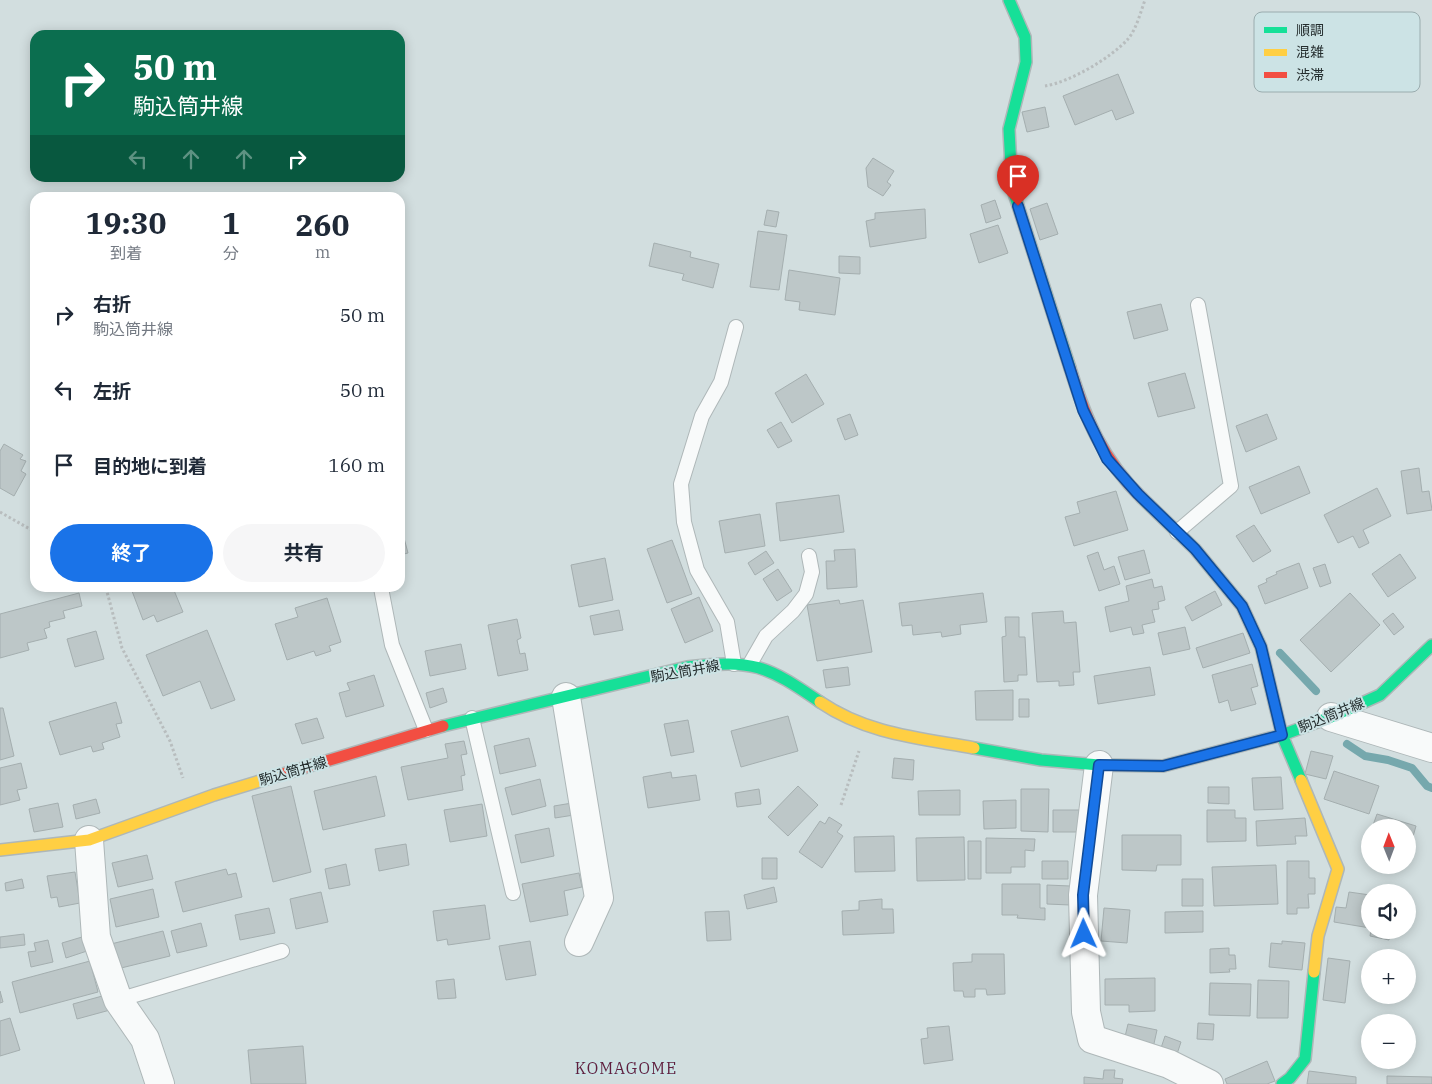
<!DOCTYPE html>
<html lang="ja">
<head>
<meta charset="utf-8">
<style>
	:root { --surface:#fff; --page:#f6f6f7; --text:#1f2937; --muted:#747a83; --accent:#1a73e8 }
	body { margin:0; font-family:"IBM Plex Serif","Noto Sans JP",serif; background:var(--page); color:var(--text); height:100vh; display:flex; flex-direction:column; font-size:19px; white-space:nowrap }
	* { box-sizing:border-box; margin:0 }
	p { font-size:16px; color:var(--muted) }
	.icon { flex:none; width:28px; height:28px; fill:none; stroke:currentColor; stroke-width:2; stroke-linecap:round; stroke-linejoin:round }
	.map { position:relative; flex:1; overflow:hidden }
	.details { position:absolute; left:30px; top:192px; width:375px; height:400px; display:flex; flex-direction:column; background:var(--surface); border-radius:15px; box-shadow:0 2px 12px #0003 }
	.details>* { flex:none }
	.banner { position:absolute; left:30px; top:30px; width:375px; height:152px; border-radius:15px; box-shadow:0 2px 12px #0003; background:#0b6e4f; color:#fff; overflow:hidden }
	.needle { width:32px; rotate:359deg }
	.tools { position:absolute; left:1361px; top:819px; display:grid; gap:10px }
	.tools a { display:grid; place-items:center; width:55px; height:55px; border-radius:50%; background:var(--surface); box-shadow:0 2px 12px #0003; font-size:25px }
	.pin { position:absolute; display:grid; place-items:center; width:42px; height:42px; color:#fff; margin:-51px -21px; border-radius:50% 50% 50% 0; rotate:-45deg; box-shadow:0 0 5px #0007 }
	.pin .icon { rotate:45deg }
	.me { position:absolute; width:55px; margin:-28px; rotate:359deg; stroke-linejoin:round; filter:drop-shadow(0 0 4px #0008) }
	.turn { display:flex; align-items:center; gap:18px; height:105px; padding:0 20px; font-size:22px }
	.turn .icon { width:65px; height:65px; stroke-width:2.5 }
	.turn b { display:block; font-size:35px; line-height:42px }
	.lanes { display:flex; align-items:center; height:48px; padding:0 20px; background:#0003; justify-content:center; gap:25px; direction:ltr }
	.lanes .off { opacity:.35 }
	.eta { display:flex; justify-content:space-evenly; align-items:center; height:85px; text-align:center }
	.eta b { font-size:30px; font-weight:700; line-height:35px }
	.primary-button { display:flex; gap:10px; margin-top:auto; padding:10px 20px }
	.primary-button a { flex:1; height:58px; border-radius:30px; background:var(--accent); color:#fff; font-size:20px; font-weight:700; line-height:58px; text-align:center }
	.primary-button a+a { background:var(--page); color:var(--text) }
	ul { padding:0; list-style:none }
	li { display:flex; align-items:center; gap:15px; height:75px; padding:0 20px }
	li div { flex:1 }
	li b { display:block; font-size:19px }
	li em { font-style:normal }
	.map>svg:first-child { display:block }
	.lines { fill:none; stroke-linecap:round; stroke-linejoin:round }
	.stream { stroke:#76a8ad; stroke-width:8 }
	.building { fill:#bdc7c8; stroke:#a4aeaf }
	.lane-casing { stroke:#aeb7b8; stroke-width:16 }
	.street-casing { stroke:#aeb7b8; stroke-width:30 }
	.fast-casing { stroke:#aeb7b8; stroke-width:14 }
	.slow-casing { stroke:#aeb7b8; stroke-width:14 }
	.jam-casing { stroke:#aeb7b8; stroke-width:14 }
	.path { stroke:#b8bdbe; stroke-width:3; stroke-dasharray:2.5 2.5; stroke-linecap:butt }
	.lane { stroke:#f8fafa; stroke-width:14 }
	.street { stroke:#f8fafa; stroke-width:28 }
	.fast { stroke:#16e098; stroke-width:11 }
	.slow { stroke:#ffcf43; stroke-width:11 }
	.jam { stroke:#f24e42; stroke-width:11 }
	.route-casing { stroke:#114b97; stroke-width:12 }
	.route { stroke:#1a73e8; stroke-width:9 }
	.labels { text-anchor:middle; dominant-baseline:central; stroke-width:4; stroke-linejoin:round; paint-order:stroke }
	.street-label { font-size:14px; fill:#242d2e; stroke:#cce3e5 }
	.quarter-label { font-size:16px; letter-spacing:1px; fill:#5f1f3e; stroke:#cce3e5 }
	.key { fill:#cce3e5; stroke:#9aacae; stroke-width:1 }
	.key-label { font-size:14px; fill:#242d2e }
</style>
</head>
<body>
<div class="map">
<svg width="1432" height="1084" viewBox="0 0 1432 1084">
	<rect width="100%" height="100%" fill="#d2dedf"/>
	<g class="lines">
		<path class="stream" d="M1280 653 1316 691
			M1347 744 1365 756 1388 760 1412 768 1427 786 1432 788"/>
	</g>
	<path class="building" d="M1118 74 1134 113 1116 120 1112 110 1075 125 1063 96Z
		M1045 107 1049 127 1027 132 1022 112Z
		M873 158 894 171 887 182 891 185 883 196 868 187 866 168Z
		M995 200 1001 218 986 223 981 205Z
		M1047 203 1058 234 1040 240 1030 209Z
		M925 209 926 238 870 247 866 221 875 219V213Z
		M767 210 779 212 776 227 764 225Z
		M998 225 1008 253 979 263 970 234Z
		M758 231 787 235 779 290 750 287Z
		M654 243 691 252 690 257 719 264 713 288 682 280 684 274 649 266Z
		M839 256 860 257V274L839 273Z
		M789 270 840 278 835 315 799 310 800 302 785 300Z
		M1161 304 1168 330 1134 339 1127 312Z
		M1185 373 1195 408 1158 417 1148 383Z
		M806 374 824 404 792 423 775 393Z
		M850 414 858 435 845 440 837 419Z
		M1267 414 1277 439 1246 452 1236 426Z
		M781 422 792 441 778 448 767 430Z
		M4 444 23 455 20 459 26 461 21 471 26 474 14 496 0 488V451Z
		M1299 466 1310 493 1261 514 1249 487Z
		M1419 468 1422 492 1429 491 1432 510 1407 514 1401 471Z
		M1377 488 1391 516 1363 530 1369 543 1359 548 1353 536 1338 543 1324 515Z
		M1116 491 1128 530 1074 546 1065 517 1080 513 1077 502Z
		M839 495 844 532 780 541 776 503Z
		M760 514 765 546 725 553 719 521Z
		M1254 525 1271 551 1253 562 1236 536Z
		M404 538 408 553 400 555V539Z
		M672 540 692 594 667 603 647 549Z
		M855 549 857 587 827 589 826 561H835L834 550Z
		M1144 550 1150 573 1125 580 1118 557Z
		M766 551 774 563 755 575 748 563Z
		M1098 552 1104 570 1114 566 1120 584 1099 591 1087 556Z
		M1400 554 1416 578 1388 597 1372 574Z
		M605 558 613 600 579 607 571 565Z
		M1299 563 1308 588 1265 604 1258 586 1267 582 1266 579 1277 574 1276 572Z
		M1325 564 1331 583 1320 587 1313 568Z
		M778 569 792 591 777 601 763 579Z
		M1152 579 1154 588 1162 586 1165 600 1158 602 1159 609 1152 610 1155 622 1142 625 1144 633 1133 635 1131 627 1110 632 1105 607 1129 601 1126 586Z
		M142 588H173L183 612 157 622 154 615 143 620 132 591Z
		M1215 591 1222 605 1192 621 1185 607Z
		M79 593 82 606 63 611 65 618 49 622 50 627 44 629 47 638 27 643 29 650 0 658V614Z
		M983 593 987 622 960 625 961 634 942 637 941 632 913 635 912 625 902 626 899 603Z
		M1350 593 1380 625 1331 672 1300 640Z
		M699 597 713 631 685 643 671 609Z
		M327 598 341 642 329 646 331 651 316 656 314 651 287 660 275 624 298 617 295 608Z
		M839 600 840 604 863 600 872 652 817 661 807 605Z
		M619 610 623 630 594 635 590 616Z
		M1063 611 1064 623 1076 622 1080 672H1073L1074 685 1059 686V681L1037 682 1032 613Z
		M1393 613 1404 627 1394 635 1383 621Z
		M1005 617H1019V637H1025L1027 675H1018V681L1004 682 1002 637 1006 636Z
		M517 619 521 638 517 640 520 654 525 653 528 670 498 676 488 625Z
		M1185 627 1190 649 1163 655 1158 633Z
		M207 630 235 700 211 709 200 681 163 696 146 655Z
		M96 631 104 659 75 667 67 639Z
		M1243 633 1250 653 1203 668 1196 648Z
		M461 644 466 669 430 676 425 651Z
		M1252 664 1258 686 1251 688 1256 704 1231 711 1228 700 1219 703 1212 675Z
		M848 667 850 685 826 688 823 670Z
		M1150 667 1155 695 1098 704 1094 676Z
		M374 675 384 706 346 717 339 693 350 690 347 683Z
		M443 688 447 702 430 708 426 693Z
		M1013 690V720H976L975 691Z
		M1019 699H1029V717H1019Z
		M116 702 122 723 116 724 120 737 102 743 104 749 93 752 91 746 60 755 49 722Z
		M0 708H3L14 756 0 760Z
		M788 716 798 751 741 767 731 731Z
		M317 718 324 738 302 744 295 724Z
		M688 720 694 752 671 756 664 724Z
		M529 738 536 766 500 774 494 746Z
		M464 741 467 754 461 755 465 775 461 776 463 790 408 800 401 767 448 758 445 744Z
		M1311 751 1333 756 1326 779 1305 774Z
		M894 758 914 760 913 780 892 778Z
		M21 763 27 788 17 790 20 800 0 805V768Z
		M1334 771 1379 786 1369 814 1324 799Z
		M671 772 672 778 696 775 700 800 648 808 643 777Z
		M376 776 385 816 323 830 314 791Z
		M1281 777 1283 809 1254 810 1252 778Z
		M540 779 546 806 512 815 505 788Z
		M291 786 311 872 273 882 252 796Z
		M798 786 818 805 788 836 768 817Z
		M1208 787H1229V804L1208 803Z
		M759 789 761 804 737 807 735 793Z
		M1021 789H1049L1048 832 1021 831Z
		M960 790V815H919L918 791Z
		M96 799 100 813 76 819 73 805Z
		M1016 800V828L984 829 983 801Z
		M58 803 63 827 34 832 29 809Z
		M572 803 574 815 555 818 554 806Z
		M482 804 487 836 450 842 444 810Z
		M1053 810H1079V832H1053Z
		M1207 810H1235V818H1246V841L1207 842Z
		M1377 814 1416 826 1408 854V828H1372Z
		M829 817 842 825 837 832 843 836 822 868 799 852 820 821 825 824Z
		M1305 818 1307 836H1295L1296 844 1257 846 1256 821Z
		M549 828 554 856 521 863 515 835Z
		M1122 835H1181V865H1157L1156 871 1122 870Z
		M1370 835V849L1366 848Z
		M894 836 895 871 855 872 854 837Z
		M964 837 965 880 917 881 916 838Z
		M986 838 1035 839 1034 851 1025 850V867H1011V873H986Z
		M968 841H981V879H968Z
		M406 844 409 865 379 871 375 849Z
		M147 855 153 879 118 887 112 863Z
		M762 858H777V879H762Z
		M1042 861H1068V879H1042Z
		M1287 861H1309V878H1315V894H1308L1309 908H1297V914H1287Z
		M346 864 350 885 329 889 325 869Z
		M1276 865 1278 904 1214 906 1212 867Z
		M226 869 228 875 236 873 242 897 183 912 175 882Z
		M75 872 80 903 59 907 57 897 51 898 47 876Z
		M579 873 582 887 564 891 568 915 530 922 522 884Z
		M22 879 24 888 6 891 5 883Z
		M1182 879H1203V906H1182Z
		M1002 884H1040V908H1045V920L1017 918 1018 915H1002Z
		M1047 885 1070 886V905L1047 904Z
		M774 887 777 902 747 909 744 895Z
		M153 889 159 917 116 927 110 899Z
		M321 892 328 922 296 929 290 899Z
		M1349 892 1370 895V928L1334 922 1336 907 1346 908Z
		M882 899V909H893L894 933 843 935 842 911 859 910V901Z
		M485 905 490 939 448 945 447 939 437 941 433 911Z
		M269 908 275 933 240 940 235 915Z
		M1104 908 1130 910 1127 943 1101 941Z
		M729 911 731 940 707 941 705 912Z
		M1203 911V932L1165 933V912Z
		M201 923 207 946 177 953 171 931Z
		M1371 930H1391L1389 940 1370 936Z
		M163 931 170 956 117 969 111 944Z
		M24 934 25 945 0 948V937Z
		M82 937 87 951 66 958 62 943Z
		M48 940 53 962 31 967 28 952 36 951 34 943Z
		M530 941 536 975 506 980 499 946Z
		M1282 941 1305 943 1302 970 1269 967 1271 943 1282 944Z
		M1229 948V955H1235L1236 969H1229L1230 972 1210 973V949Z
		M972 954H1004L1005 994 987 995 986 989H975V997H964L963 991H954L953 963 972 962Z
		M1328 958 1350 961 1345 1003 1323 1000Z
		M90 961 98 992 20 1013 12 982Z
		M1155 978V1011L1129 1012V1005H1105V979Z
		M454 979 456 998 438 999 436 981Z
		M1258 980 1289 981 1288 1018H1257Z
		M1210 983 1251 984 1250 1016 1209 1015Z
		M0 991 3 1002 0 1003Z
		M106 995 110 1010 77 1019 73 1004Z
		M10 1018 20 1050 0 1056V1021Z
		M1198 1023 1214 1024 1213 1040 1197 1039Z
		M1128 1024 1157 1030 1153 1048 1124 1041Z
		M949 1026 953 1060 924 1064 921 1039 928 1038 927 1028Z
		M1165 1036 1181 1042 1177 1054 1161 1048Z
		M303 1046 306 1084H251L248 1050Z
		M1267 1061 1275 1081 1267 1084H1227L1225 1079Z
		M1104 1070H1115L1114 1078 1123 1079 1122 1084H1084V1077L1103 1079Z
		M1309 1071 1356 1077V1084H1307Z
		M1387 1076 1432 1077V1084H1387Z"/>
	<g class="lines">
		<g class="lane-casing">
			<path id="lane" d="M1177 532 1231 486 1198 305
				M381 588 392 645 426 730
				M734 664 727 622 697 570 684 522 681 484 702 416 721 382 736 327
				M750 664 766 636 793 611 806 594 812 572 809 556
				M472 718 513 893
				M118 1000 282 951"/>
		</g>
		<g class="street-casing">
			<path id="street" d="M566 697 599 898 579 942
				M1331 717 1432 748
				M1099 765 1083 895 1086 1012 1092 1039 1169 1064 1209 1084
				M89 840 96 937 118 1000 145 1039 160 1084"/>
		</g>
		<g class="fast-casing">
			<path id="fast" d="M1009 0 1025 37 1026 62 1009 129 1012 187 1070 368
				M1142 498 1195 549 1242 606 1261 647 1282 735 1301 780
				M443 726 687 667C753 659 766 665 820 702
				M974 748 1041 760 1099 765 1163 766 1282 735 1331 717 1380 695 1432 645
				M1282 1084 1290 1078 1305 1059 1314 972"/>
		</g>
		<g class="slow-casing">
			<path id="slow" d="M820 702C867 734 919 738 974 748
				M1301 780 1338 869 1318 936 1314 972
				M0 850 89 840 214 795 283 774"/>
		</g>
		<g class="jam-casing">
			<path id="jam" d="M1070 368C1086 420 1102 459 1142 498
				M283 774 443 726"/>
		</g>
		<path class="path" d="M1045 86C1070 82 1111 58 1128 39 1136 30 1141 11 1145 0
			M0 512 35 532
			M106 588 122 648 170 741 183 778
			M841 805 859 751"/>
		<use href="#lane" class="lane"/>
		<use href="#street" class="street"/>
		<use href="#fast" class="fast"/>
		<use href="#slow" class="slow"/>
		<use href="#jam" class="jam"/>
	</g>
	<g class="lines">
		<g class="route-casing">
			<path id="route" d="M1018 206 1083 410 1107 459 1138 494 1195 549 1242 606 1261 647 1282 735 1163 766 1099 765 1083 895 1084 934"/>
		</g>
		<use href="#route" class="route"/>
	</g>
	<g class="labels">
		<g class="street-label">
			<text transform="translate(685 671) rotate(-10)">駒込筒井線</text>
			<text transform="translate(1331 715) rotate(-22)">駒込筒井線</text>
			<text transform="translate(293 771) rotate(-16)">駒込筒井線</text>
		</g>
		<g class="quarter-label">
			<text x="626" y="1068">KOMAGOME</text>
		</g>
	</g>
	<rect x="1254" y="12" width="166" height="80" rx="8" class="key"/>
	<rect x="1264" y="27" width="23" height="6" fill="#16e098"/>
	<rect x="1264" y="49" width="23" height="7" fill="#ffcf43"/>
	<rect x="1264" y="72" width="23" height="6" fill="#f24e42"/>
	<g class="key-label">
		<text x="1296" y="35">順調</text>
		<text x="1296" y="57">混雑</text>
		<text x="1296" y="80">渋滞</text>
	</g>
</svg>
<div class="tools">
<a><svg class="needle" viewBox="-14 -14 28 28"><path d="M0-13l5 13h-10z" fill="#e53935"/><path d="M0 13l5-13h-10z" fill="#747a83"/></svg></a>
<a><svg class="icon" aria-label="sound" viewBox="0 0 24 24"><path d="M4 9h4l5-4v14l-5-4H4zM17 9q2 3 0 6"/></svg></a>
<a>+</a>
<a>−</a>
</div>
<div class="pin" style="left:1018px;top:206px;background:#d93025"><svg class="icon" aria-label="arrive" viewBox="0 0 24 24"><path d="M6 21V4h12l-3 4 3 4H6"/></svg></div>
<svg class="me" style="left:1084px;top:934px" viewBox="-20 -20 40 40"><path d="M0-17L14 15 0 8-14 15z" fill="#1a73e8" stroke="#fff" stroke-width="4"/></svg>
<div class="banner">
<div class="turn"><svg class="icon" aria-label="right" viewBox="0 0 24 24"><path d="M7 20v-9h11M14 6l5 5-5 5"/></svg><div><b>50 m</b>駒込筒井線</div></div>
<div class="lanes"><svg class="icon off" aria-label="left" viewBox="0 0 24 24"><path d="M17 20v-9H6M10 6l-5 5 5 5"/></svg><svg class="icon off" aria-label="ahead" viewBox="0 0 24 24"><path d="M12 20V5M6 11l6-6 6 6"/></svg><svg class="icon off" aria-label="ahead" viewBox="0 0 24 24"><path d="M12 20V5M6 11l6-6 6 6"/></svg><svg class="icon" aria-label="right" viewBox="0 0 24 24"><path d="M7 20v-9h11M14 6l5 5-5 5"/></svg></div>
</div>
<section class="details">
<div class="eta">
<div><b>19:30</b><p>到着</p></div>
<div><b>1</b><p>分</p></div>
<div><b>260</b><p>m</p></div>
</div>
<ul>
<li><svg class="icon" aria-label="right" viewBox="0 0 24 24"><path d="M7 20v-9h11M14 6l5 5-5 5"/></svg><div><b>右折</b><p>駒込筒井線</p></div><em>50 m</em></li>
<li><svg class="icon" aria-label="left" viewBox="0 0 24 24"><path d="M17 20v-9H6M10 6l-5 5 5 5"/></svg><div><b>左折</b></div><em>50 m</em></li>
<li><svg class="icon" aria-label="arrive" viewBox="0 0 24 24"><path d="M6 21V4h12l-3 4 3 4H6"/></svg><div><b>目的地に到着</b></div><em>160 m</em></li>
</ul>
<div class="primary-button"><a>終了</a><a>共有</a></div>
</section>
</div>
</body>
</html>
